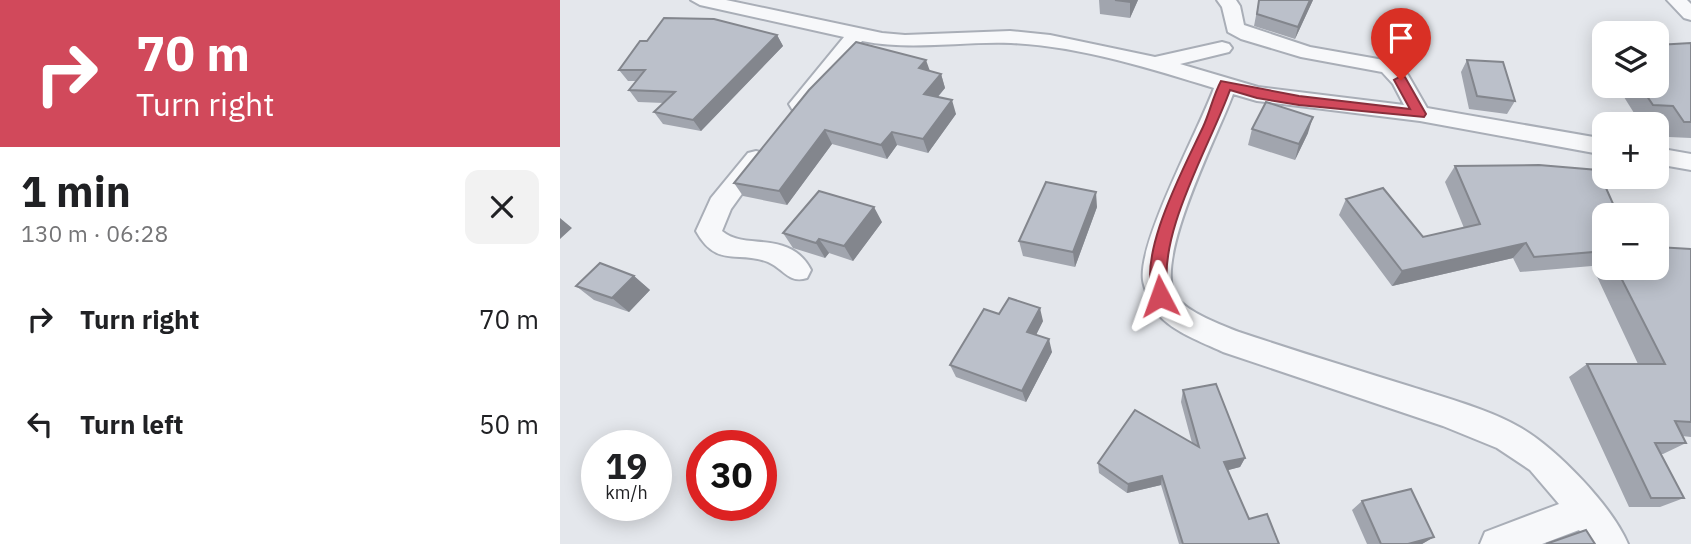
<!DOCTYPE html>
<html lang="en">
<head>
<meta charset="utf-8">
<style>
	:root { --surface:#fff; --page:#f2f2f2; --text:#202124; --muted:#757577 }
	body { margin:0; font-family:"IBM Plex Sans",sans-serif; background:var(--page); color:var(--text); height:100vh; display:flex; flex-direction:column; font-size:26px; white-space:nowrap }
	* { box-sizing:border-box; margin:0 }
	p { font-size:23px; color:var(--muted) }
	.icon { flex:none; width:38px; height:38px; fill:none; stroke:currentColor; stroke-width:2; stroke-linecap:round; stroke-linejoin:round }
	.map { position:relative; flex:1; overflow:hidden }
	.details { display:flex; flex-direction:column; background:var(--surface); width:560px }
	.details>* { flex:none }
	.hud { background:#d1495b; color:#fff; overflow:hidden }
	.controls { position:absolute; left:1032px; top:21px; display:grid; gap:14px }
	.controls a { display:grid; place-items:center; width:77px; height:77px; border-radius:14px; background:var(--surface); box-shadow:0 4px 18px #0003; font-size:35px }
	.speed { position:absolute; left:21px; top:430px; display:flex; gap:14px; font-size:35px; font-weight:700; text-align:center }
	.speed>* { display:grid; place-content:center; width:91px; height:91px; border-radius:50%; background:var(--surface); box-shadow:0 4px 18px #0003; line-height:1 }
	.speed small { font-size:18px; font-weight:400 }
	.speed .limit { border:10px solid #d22; background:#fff; color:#111 }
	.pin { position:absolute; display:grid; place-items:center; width:60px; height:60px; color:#fff; margin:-72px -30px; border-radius:50% 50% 50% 0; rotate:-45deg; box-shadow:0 0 7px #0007 }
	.pin .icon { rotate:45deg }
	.me { position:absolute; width:77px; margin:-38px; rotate:356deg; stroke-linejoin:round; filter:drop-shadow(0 0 5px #0008) }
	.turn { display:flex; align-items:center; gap:24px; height:147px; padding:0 21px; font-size:32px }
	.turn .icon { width:91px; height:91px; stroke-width:2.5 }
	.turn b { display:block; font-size:49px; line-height:60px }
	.round { display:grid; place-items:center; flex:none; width:74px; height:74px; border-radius:14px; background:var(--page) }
	.overview { display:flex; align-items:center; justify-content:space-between; height:119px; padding:0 21px }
	h1 { font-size:42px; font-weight:700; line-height:52px }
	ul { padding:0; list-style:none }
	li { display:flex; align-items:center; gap:21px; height:105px; padding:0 21px }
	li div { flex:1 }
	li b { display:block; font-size:26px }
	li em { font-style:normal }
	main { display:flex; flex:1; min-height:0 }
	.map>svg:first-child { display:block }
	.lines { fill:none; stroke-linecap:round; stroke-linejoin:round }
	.minor-casing { stroke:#a9aeb7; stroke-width:4 }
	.minor { fill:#f7f8fa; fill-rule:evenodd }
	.wall { fill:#a1a5ae }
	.shaded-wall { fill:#83868d }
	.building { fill:#bbc0ca; stroke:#83868d; stroke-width:2 }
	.route { fill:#d1495b; stroke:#882f3b; stroke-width:2 }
</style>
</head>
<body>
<main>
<section class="details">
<div class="hud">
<div class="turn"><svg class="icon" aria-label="right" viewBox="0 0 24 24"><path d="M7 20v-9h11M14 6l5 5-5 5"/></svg><div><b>70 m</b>Turn right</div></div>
</div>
<div class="overview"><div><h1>1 min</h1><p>130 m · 06:28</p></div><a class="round"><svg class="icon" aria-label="close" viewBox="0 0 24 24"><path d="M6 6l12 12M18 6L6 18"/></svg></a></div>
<ul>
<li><svg class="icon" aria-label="right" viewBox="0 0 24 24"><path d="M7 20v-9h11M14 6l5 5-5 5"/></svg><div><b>Turn right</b></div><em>70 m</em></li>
<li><svg class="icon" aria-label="left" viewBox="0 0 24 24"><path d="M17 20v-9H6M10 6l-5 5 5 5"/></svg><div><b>Turn left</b></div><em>50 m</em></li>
</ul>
</section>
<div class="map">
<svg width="1131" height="544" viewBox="0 0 1131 544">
	<rect width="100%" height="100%" fill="#e4e7ec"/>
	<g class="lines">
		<g class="minor-casing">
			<path id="minor" d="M131 0H166L322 33 345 35 450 31 490 35 595 57 662 42 669 44 672 48 669 52 620 64 698 87 844 105 833 84 822 72 741 57 681 39 668 32 662 7 657 0H676L680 6 684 25 750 47 835 62 848 75 867 108 1045 139V155L860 121 697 101 673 94C659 133 590 265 617 298 629 313 661 325 679 332 736 351 794 369 852 387 886 398 931 410 961 428 997 449 1052 506 1068 544H1030L1019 530 982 544H920L925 532 999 504 970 470 937 448 883 426 663 352C642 342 613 332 598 314 592 308 584 288 583 280 578 241 639 130 654 88 589 68 519 46 451 43 400 41 352 51 302 41L248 109H232L229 104 284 37 140 5Z
				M1107 0H1127L1131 4V20L1124 18Z
				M1097 148 1131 154V170L1097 164Z
				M196 151 204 153 207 159 171 209 162 231C184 251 230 229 251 270L247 278C229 284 224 269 208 262 178 250 157 269 136 231L151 198 188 153Z"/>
		</g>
		<use href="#minor" class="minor"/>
	</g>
	<path class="wall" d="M539 0H578L570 18 540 14Z
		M699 0H753L735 39 694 26Z
		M217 35 223 46 141 131 103 124 94 112 104 103 78 102 69 90 76 81H68L59 70Z
		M1131 43V138L1109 137 1099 121H1079L1059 89H1053L1050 86H1097Z
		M1045 51V79L1034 66Z
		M907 60 955 101 947 114 909 109 901 72Z
		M370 71 381 74 385 88 378 97 396 114 368 153 337 145 327 159 272 144 227 205 183 196 174 183Z
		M692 129 748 133 735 160 688 145Z
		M895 166 1045 215V268H1097L1131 249V437L1122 436 1126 443 1103 454H1101L1124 498 1100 507H1069L1009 377 1027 364H1078L1032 266 960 272 953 258 832 286 779 215 786 199 863 237 904 228 885 182Z
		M537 207 515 267 463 256 459 241Z
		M322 222 293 261 269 253 265 258 233 248 223 233Z
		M74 276 90 290 69 312 34 300 16 286Z
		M439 314 483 321 476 335 492 352 466 402 396 377 390 365Z
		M623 390 685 458 680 467 668 470 689 519 719 544H619L601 485 567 493 539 473 538 463 632 443 621 402Z
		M802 501 874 537 862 544H807L792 510Z"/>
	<path class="shaded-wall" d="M571 0H578L570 18V2Z
		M750 0H753L735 39 738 27Z
		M217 35 223 46 141 131 133 120Z
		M366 60 371 74 359 68Z
		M381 74 385 88 368 108 364 94Z
		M392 100 396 114 368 153 363 139Z
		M753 117 748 133 735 160 739 144Z
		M265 130 272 144 227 205 219 191Z
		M332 132 337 145 327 159 321 145Z
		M536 192 537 207 515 267 513 252Z
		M314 207 322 222 293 261 284 246Z
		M0 218 12 228 0 239Z
		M259 239 269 253 265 258 256 243Z
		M966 243 953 258 832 286 842 271Z
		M74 276 90 290 69 312 52 298Z
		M480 308 483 321 471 345 467 332Z
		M489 339 492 352 466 402 462 391Z
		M685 458 680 467 661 472 664 462Z
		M602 476 601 485 567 493 568 484Z
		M874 537 862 544H848Z"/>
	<path class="building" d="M555 0H571L570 2Z
		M699 0H750L738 27 697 14Z
		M104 18 154 19 217 35 133 120 94 112 115 92 69 90 85 70H59L80 41H87Z
		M296 42 366 60 359 68 381 74 364 94 392 100 363 139 332 132 321 145 265 130 219 191 174 183 249 90Z
		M1131 43V122H1124L1113 106 1093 105 1080 86H1097V45Z
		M907 60 943 62 955 101 917 96Z
		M706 102 753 117 739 144 692 129Z
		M979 165 1038 170 1058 215H1045V251L974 257 966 243 842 271 786 199 823 188 863 237 920 224 895 166Z
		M486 182 536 192 513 252 459 241Z
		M259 191 314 207 284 246 259 239 256 243 223 233Z
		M1097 247 1131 249V422L1115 421 1126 443H1095L1124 498H1091L1027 364H1105L1056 268H1097Z
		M40 263 74 276 52 298 16 286Z
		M449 298 480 308 467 332 489 339 462 391 390 365 424 309 439 314Z
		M656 384 685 458 664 462 689 519 707 514 719 544H623L602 476 568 484 538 463 575 410 639 447 623 390Z
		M851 489 874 537 848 544H821L802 501Z
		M1026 530 1035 544H986Z"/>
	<path class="route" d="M841 76 845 77 866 114 864 117 739 105 697 98 670 90C650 146 594 239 609 296L606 301H595C574 259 624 168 643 127 650 112 653 96 661 81L739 96 850 109 834 80Z"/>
</svg>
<div class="controls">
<a><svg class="icon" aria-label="layers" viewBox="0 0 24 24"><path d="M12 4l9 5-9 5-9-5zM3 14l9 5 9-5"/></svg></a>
<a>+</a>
<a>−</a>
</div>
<div class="speed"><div>19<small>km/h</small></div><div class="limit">30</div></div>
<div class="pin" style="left:841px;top:80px;background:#d93025"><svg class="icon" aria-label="arrive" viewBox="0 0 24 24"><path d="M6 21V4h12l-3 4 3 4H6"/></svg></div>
<svg class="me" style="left:600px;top:296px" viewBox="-20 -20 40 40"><path d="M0-17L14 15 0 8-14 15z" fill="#d1495b" stroke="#fff" stroke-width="4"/></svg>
</div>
</main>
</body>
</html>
